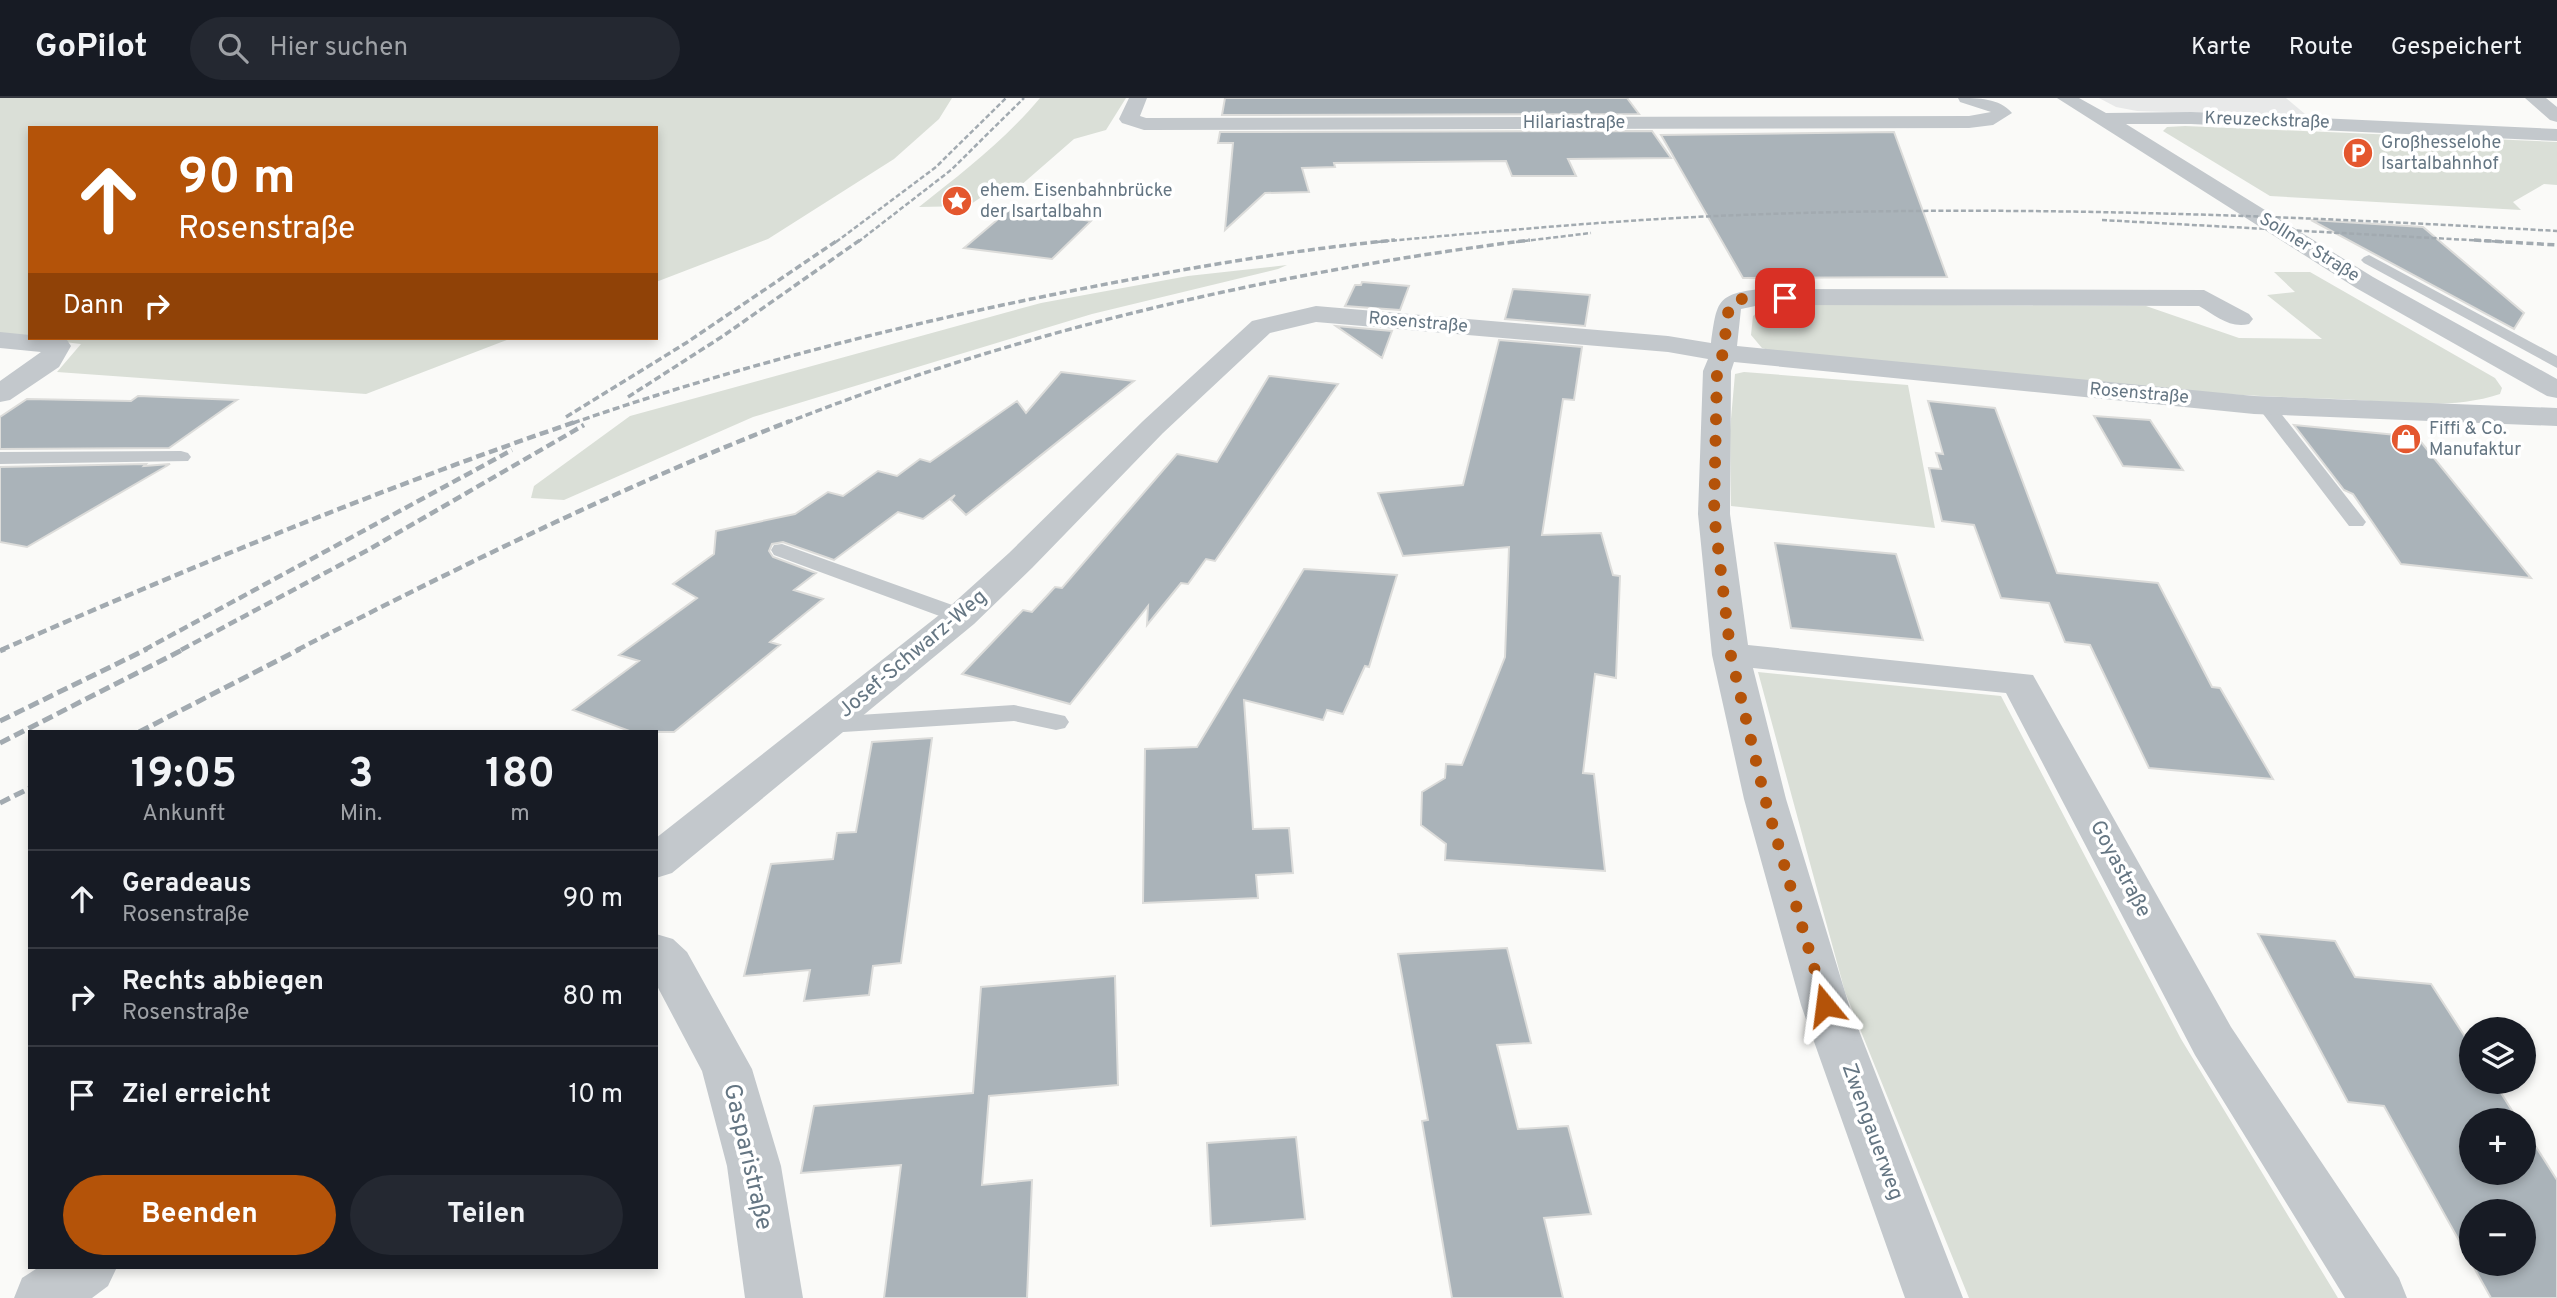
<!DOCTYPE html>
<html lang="de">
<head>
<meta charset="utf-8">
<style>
	:root { --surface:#171b24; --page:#242831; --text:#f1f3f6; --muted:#9ea1a6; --line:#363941; --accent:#b45309 }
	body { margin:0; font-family:Overpass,sans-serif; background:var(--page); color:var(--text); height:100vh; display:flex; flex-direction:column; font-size:26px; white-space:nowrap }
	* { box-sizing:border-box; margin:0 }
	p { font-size:23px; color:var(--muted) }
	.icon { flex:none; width:38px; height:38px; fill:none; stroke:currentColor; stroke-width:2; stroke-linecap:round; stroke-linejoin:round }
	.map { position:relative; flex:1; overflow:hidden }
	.side { position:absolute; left:28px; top:632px; width:630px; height:539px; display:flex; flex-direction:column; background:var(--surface); border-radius:0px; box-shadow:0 4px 10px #0003 }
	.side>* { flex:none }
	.guide { position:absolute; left:28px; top:28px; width:630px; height:214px; border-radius:0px; box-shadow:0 4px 10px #0003; background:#b45309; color:#fff; overflow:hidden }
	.buttons { position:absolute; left:2459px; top:919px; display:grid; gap:14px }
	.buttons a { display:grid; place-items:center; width:77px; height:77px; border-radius:50%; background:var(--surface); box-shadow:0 4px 10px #0003; font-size:35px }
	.pin { position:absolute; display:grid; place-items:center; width:60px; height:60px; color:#fff; margin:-30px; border-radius:14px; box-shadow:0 4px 10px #0006 }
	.me { position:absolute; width:77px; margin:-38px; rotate:344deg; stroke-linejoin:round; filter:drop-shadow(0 0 5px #0008) }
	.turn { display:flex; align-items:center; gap:24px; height:147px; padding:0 35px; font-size:32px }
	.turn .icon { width:91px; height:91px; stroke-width:2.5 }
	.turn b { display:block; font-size:49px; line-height:60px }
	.then { display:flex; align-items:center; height:66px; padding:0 35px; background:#0003; gap:14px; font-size:26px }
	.eta { display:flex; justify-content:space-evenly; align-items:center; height:119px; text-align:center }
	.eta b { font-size:42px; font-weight:700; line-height:49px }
	.primary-button { display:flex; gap:14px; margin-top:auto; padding:14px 35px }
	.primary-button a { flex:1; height:80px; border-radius:42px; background:var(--accent); color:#fff; font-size:28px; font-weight:700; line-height:80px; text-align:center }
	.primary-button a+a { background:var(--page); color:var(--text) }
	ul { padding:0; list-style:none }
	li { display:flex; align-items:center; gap:21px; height:98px; padding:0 35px; border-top:2px solid var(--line) }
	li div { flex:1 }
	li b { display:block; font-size:26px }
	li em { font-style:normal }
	header { display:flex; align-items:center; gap:42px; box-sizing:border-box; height:98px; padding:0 35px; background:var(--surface); border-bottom:2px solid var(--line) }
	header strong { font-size:33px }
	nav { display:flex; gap:38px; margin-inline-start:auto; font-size:24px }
	.search { width:490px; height:63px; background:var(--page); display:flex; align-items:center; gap:18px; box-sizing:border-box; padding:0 24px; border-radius:38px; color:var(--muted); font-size:26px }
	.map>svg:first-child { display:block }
	.built { fill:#e8e9e9 }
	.green { fill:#dadfd7 }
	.building { fill:#aab3b9; stroke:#dcdcda; stroke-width:2 }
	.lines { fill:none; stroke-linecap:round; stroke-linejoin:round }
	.service { fill:#c3c8cc; fill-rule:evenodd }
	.minor { fill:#c3c8cc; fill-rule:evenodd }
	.rail-far3 { stroke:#a2aab0; stroke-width:2.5; stroke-dasharray:5 2.5; stroke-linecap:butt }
	.rail-far2 { stroke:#a2aab0; stroke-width:3.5; stroke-dasharray:7 3.5; stroke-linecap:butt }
	.rail-far1 { stroke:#a2aab0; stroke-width:4.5; stroke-dasharray:9 4.5; stroke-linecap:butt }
	.rail { stroke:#a2aab0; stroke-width:5; stroke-dasharray:11 5; stroke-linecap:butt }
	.route { stroke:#b45309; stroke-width:12; stroke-dasharray:0 21.6 }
	.labels { text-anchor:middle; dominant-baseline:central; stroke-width:7; stroke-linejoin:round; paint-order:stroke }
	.far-street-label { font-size:18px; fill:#657683; stroke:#fff }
	.far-poi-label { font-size:18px; fill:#657683; stroke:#fff; text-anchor:start }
	.street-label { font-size:21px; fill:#657683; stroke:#fff }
	.near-street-label { font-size:24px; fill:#657683; stroke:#fff }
</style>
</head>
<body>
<header>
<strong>GoPilot</strong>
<div class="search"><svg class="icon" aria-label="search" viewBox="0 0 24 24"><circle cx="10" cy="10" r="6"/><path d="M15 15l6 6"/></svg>Hier suchen</div>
<nav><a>Karte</a><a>Route</a><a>Gespeichert</a></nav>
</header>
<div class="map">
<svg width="2557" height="1200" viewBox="0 0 2557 1200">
	<rect width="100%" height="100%" fill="#fafaf8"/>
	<path class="built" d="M2099 0H2286L2305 16 2291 18 2137 13 2116 9Z"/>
	<path class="green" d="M0 0H952L939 21 894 61 768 141 656 184V30H30V240L0 236Z
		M1040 0H1126L1106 32 1074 41 1012 95 983 98 968 108 919 109C962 75 1005 42 1040 0Z
		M2185 28 2557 44V87L2544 86 2513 104 2521 112 2270 98 2163 33 2167 29Z
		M1287 167 1278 171 1092 216 753 319 564 402 531 400 534 388 630 318 1041 205 1188 178Z
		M2274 174H2310L2495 280 2502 290 2500 296C2450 313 2389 303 2337 301 2152 296 1967 273 1782 256L1762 250 1751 237 1753 218 1764 209 1787 206 2146 208 2239 240 2322 241 2267 197 2295 194Z
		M30 240H512L366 296 57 274 81 246Z
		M1744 274 1908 287 1935 430 1731 408 1730 332 1735 276Z
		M1758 574 2001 598 2181 941 2338 1200H1969L1845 894Z"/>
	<path class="building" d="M1225 0H1627L1639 16 1222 17Z
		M1652 33 1671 60 1568 61 1576 78H1512L1506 63 1334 65 1335 69 1302 70 1309 94 1265 95 1225 132 1233 45H1218L1220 34Z
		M1894 34 1947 179 1743 180 1661 37Z
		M1010 111 1091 123 1052 161 964 150Z
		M2311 122 2423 129 2524 215 2514 231Z
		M1362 184 1409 188 1400 212 1345 208 1355 187H1361Z
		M1513 191 1590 197 1585 228 1505 221Z
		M1336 228 1392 233 1382 260Z
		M1499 242 1582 249 1574 302 1563 301 1542 437 1601 435 1613 477 1620 478 1616 580 1595 576 1583 675 1594 676 1605 773 1445 762 1446 746 1421 727 1422 694 1445 680 1446 666 1462 667 1505 559 1509 449 1403 458 1378 395 1463 387Z
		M1061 274 1134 283 966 417 951 402 955 397 923 421 898 414 834 462 783 444 772 446 769 453 773 459 816 475 794 492 823 501 770 544 780 547 674 634H632L573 612 639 563 619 557 697 500 673 486 714 456 716 433 795 416 828 394 843 398 878 373 897 378 920 361 930 364 1017 303 1026 315Z
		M1269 278 1338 286 1215 463 1206 461 1188 486 1181 485 1147 527 1148 508 1070 606 962 576 1023 512 1032 514 1055 489 1062 490 1177 356 1217 364Z
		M138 298 237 302 169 350 0 351V319L27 301 131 303Z
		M1928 303 1995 310 2057 475 2158 485 2212 589 2220 590 2273 681 2149 670 2090 547 2065 544 2049 505 2001 500 1974 427 1942 423 1929 370 1941 371 1936 355 1943 356Z
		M2094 318 2150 322 2183 372 2123 368Z
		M2294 327 2417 339 2531 480 2401 466 2353 396 2344 392Z
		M146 366 144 368 170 366 27 449 0 444V369Z
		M1775 445 1896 456 1923 542 1791 530Z
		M1304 471 1397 477 1369 569 1365 568 1343 616 1327 612 1323 622 1244 602 1253 731 1289 730 1293 775 1256 777 1258 800 1143 805 1145 651 1197 649Z
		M932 640 901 865 873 868 869 897 804 903 810 872 744 878 771 766 833 761 837 735 856 734 872 644Z
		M2258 836 2335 843 2355 879 2431 886 2471 948V984H2494L2518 1022H2471V1074H2524V1030L2557 1082V1200H2491L2472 1166H2524V1113H2471V1164L2384 1008 2348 1004Z
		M1507 850 1531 945 1497 947 1518 1031 1568 1028 1591 1116 1544 1120 1563 1200H1452L1422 1023 1428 1022 1398 856Z
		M1115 878 1118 987 989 998 982 1087 1032 1082 1027 1200H884L901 1067 801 1075 814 1008 973 995 981 889Z
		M1296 1039 1305 1121 1211 1128 1207 1045Z"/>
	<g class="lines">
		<path class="service" d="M2369 157 2557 258V270L2364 165 2361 162 2364 159Z
			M2266 303 2272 304 2363 420 2366 424 2363 428H2349L2257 308Z
			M181 353 188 355 191 359 188 363 0 366V354Z
			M782 446 969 513 972 518 969 523H953L774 457 771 452 774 447Z
			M1014 607 1065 618 1069 624 1065 630 1056 632 1014 623 828 635 819 633 815 627 819 621 828 619Z"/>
		<path class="minor" d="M1129 0H1147L1140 18 1146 20 1969 18 1991 14 1960 4 1958 0C1979 0 1999 0 2012 15L1993 27 1969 30 1144 32 1122 25 1119 21Z
			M2057 0H2079L2106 15 2191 14 2557 31V43L2191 26H2126L2373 179 2557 281V300L2547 298 2356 190Z
			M2525 0H2546L2557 9V24L2550 22Z
			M1760 191 2204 192 2249 216 2253 221 2249 226C2230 231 2215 217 2199 208L1760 207 1741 211 1737 248 2254 298 2557 310V328L2254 316 1734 264 1731 273 1730 416 1748 547 2033 577 2231 929 2399 1180 2407 1200H2345L2195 957 2006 595 1753 570 1786 701 1849 907 1963 1200H1905L1801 907 1744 701 1712 557 1698 416 1703 273 1708 261 1668 254 1316 224 1270 235 1163 335 1033 469 974 526 672 775 656 780V740L948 510 1009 455 1143 323 1252 223 1316 208 1668 238 1711 245C1717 204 1716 196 1760 191Z
			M0 234 30 237V240L67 242 71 248 59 269 10 302 0 304V283L41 254 0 250Z
			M656 836 673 841 687 854 752 971 781 1068 803 1200H745L727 1068 702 973 656 886Z
			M39 1169H117L108 1188 92 1200H14L22 1180Z"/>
		<path class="rail-far3" d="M2102 122 2506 144
			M836 144 936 69 1006 0
			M858 144 951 72 1024 0
			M1377 144C1507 132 1637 120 1768 116 2031 107 2294 118 2557 133
			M1516 144 1591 135"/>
		<path class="rail-far2" d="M2474 142 2557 147
			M628 299 723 238 860 142
			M566 319 686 245 838 142
			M573 325C740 267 912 224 1086 190 1188 170 1292 152 1395 142
			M786 325C1024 231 1276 174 1530 142"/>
		<path class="rail-far1" d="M1 552C191 469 382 390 578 323
			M144 552 512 352
			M181 552 368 452 584 327
			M297 552C458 469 621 389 790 323"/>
		<path class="rail" d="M0 553 5 551
			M0 623 147 551
			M139 634 300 551
			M0 645 184 551
			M0 705 30 690"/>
	</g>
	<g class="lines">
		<path class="route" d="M1785 200 1739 201 1729 208 1723 255 1717 273 1714 416 1731 558 1765 701 1825 907"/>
	</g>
	<defs>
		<g id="parking-disc" transform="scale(1.575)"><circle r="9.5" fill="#e4572e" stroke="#fff"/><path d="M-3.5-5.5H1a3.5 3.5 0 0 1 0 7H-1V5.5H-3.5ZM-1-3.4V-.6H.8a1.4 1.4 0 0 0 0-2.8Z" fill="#fff"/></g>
		<g id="sight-disc" transform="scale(1.575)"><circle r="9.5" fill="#e4572e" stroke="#fff"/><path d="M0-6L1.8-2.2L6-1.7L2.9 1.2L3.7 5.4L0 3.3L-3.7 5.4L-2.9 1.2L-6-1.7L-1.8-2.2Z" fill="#fff"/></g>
		<g id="shop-disc" transform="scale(1.575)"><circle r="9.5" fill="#e4572e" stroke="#fff"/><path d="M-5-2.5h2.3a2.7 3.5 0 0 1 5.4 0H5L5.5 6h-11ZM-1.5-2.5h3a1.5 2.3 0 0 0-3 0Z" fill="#fff"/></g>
	</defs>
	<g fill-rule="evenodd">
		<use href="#parking-disc" x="2358" y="55"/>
		<use href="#sight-disc" x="957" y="103"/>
		<use href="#shop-disc" x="2406" y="341"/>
	</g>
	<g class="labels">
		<g class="far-street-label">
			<text transform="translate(2267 23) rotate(2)">Kreuzeckstraße</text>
			<text x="1574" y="25">Hilariastraße</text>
			<text transform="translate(2309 150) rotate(32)">Sollner Straße</text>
			<text transform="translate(1418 225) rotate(5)">Rosenstraße</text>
			<text transform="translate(2139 296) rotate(5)">Rosenstraße</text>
		</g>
		<g class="far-poi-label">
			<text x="2381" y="45">Großhesselohe<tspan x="2381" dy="21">Isartalbahnhof</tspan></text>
			<text x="980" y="93">ehem. Eisenbahnbrücke<tspan x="980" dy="21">der Isartalbahn</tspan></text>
			<text x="2429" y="331">Fiffi &amp; Co.<tspan x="2429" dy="21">Manufaktur</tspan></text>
		</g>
		<g class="street-label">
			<text transform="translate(913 556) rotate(-40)">Josef-Schwarz-Weg</text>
			<text transform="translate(2120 771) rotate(62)">Goyastraße</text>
			<text transform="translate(1872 1034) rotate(70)">Zwengauerweg</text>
		</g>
		<g class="near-street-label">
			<text transform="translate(747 1059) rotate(77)">Gasparistraße</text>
		</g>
	</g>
</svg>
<div class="buttons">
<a><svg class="icon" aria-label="layers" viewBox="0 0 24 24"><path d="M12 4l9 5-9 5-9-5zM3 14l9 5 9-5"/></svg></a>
<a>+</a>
<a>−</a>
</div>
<div class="pin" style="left:1785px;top:200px;background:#d93025"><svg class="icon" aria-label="arrive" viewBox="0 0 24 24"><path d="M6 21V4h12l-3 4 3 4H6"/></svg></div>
<svg class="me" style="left:1825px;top:907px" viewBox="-20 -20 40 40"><path d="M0-17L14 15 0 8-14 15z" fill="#b45309" stroke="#fff" stroke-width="4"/></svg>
<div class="guide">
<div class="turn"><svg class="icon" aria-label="ahead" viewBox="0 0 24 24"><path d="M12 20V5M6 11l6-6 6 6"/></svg><div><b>90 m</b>Rosenstraße</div></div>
<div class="then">Dann<svg class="icon" aria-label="right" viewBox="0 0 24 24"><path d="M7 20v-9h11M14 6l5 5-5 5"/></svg></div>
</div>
<section class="side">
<div class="eta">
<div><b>19:05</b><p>Ankunft</p></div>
<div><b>3</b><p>Min.</p></div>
<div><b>180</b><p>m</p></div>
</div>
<ul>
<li><svg class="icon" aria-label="ahead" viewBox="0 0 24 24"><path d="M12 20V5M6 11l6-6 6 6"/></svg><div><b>Geradeaus</b><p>Rosenstraße</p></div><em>90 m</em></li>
<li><svg class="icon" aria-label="right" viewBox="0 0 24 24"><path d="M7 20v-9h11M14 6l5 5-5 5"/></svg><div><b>Rechts abbiegen</b><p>Rosenstraße</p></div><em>80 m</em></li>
<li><svg class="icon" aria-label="arrive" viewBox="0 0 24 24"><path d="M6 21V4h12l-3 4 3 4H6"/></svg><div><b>Ziel erreicht</b></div><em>10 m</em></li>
</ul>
<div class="primary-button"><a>Beenden</a><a>Teilen</a></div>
</section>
</div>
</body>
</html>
